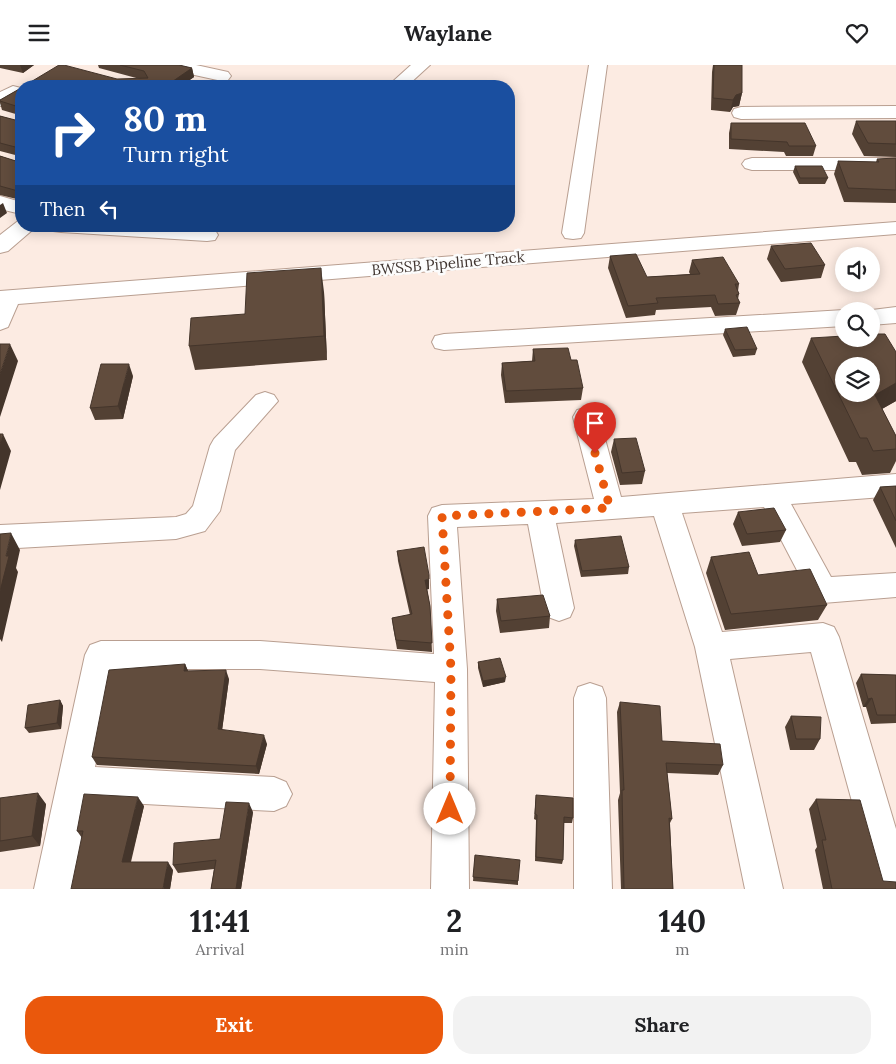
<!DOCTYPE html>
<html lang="en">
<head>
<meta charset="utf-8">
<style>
	:root { --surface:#fff; --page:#f2f2f2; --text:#202124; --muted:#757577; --accent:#ea580c }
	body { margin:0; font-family:Lora,serif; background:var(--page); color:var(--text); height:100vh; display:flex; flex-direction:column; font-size:19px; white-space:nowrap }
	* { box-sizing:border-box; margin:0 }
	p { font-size:16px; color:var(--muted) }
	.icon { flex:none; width:28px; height:28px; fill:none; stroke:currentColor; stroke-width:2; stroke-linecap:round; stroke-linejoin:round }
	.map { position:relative; height:824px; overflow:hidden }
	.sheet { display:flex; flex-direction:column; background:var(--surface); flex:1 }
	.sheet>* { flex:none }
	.hud { position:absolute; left:15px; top:15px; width:500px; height:152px; border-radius:20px; box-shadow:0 2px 12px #0003; background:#1a4fa0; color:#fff; overflow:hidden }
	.buttons { position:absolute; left:835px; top:182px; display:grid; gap:10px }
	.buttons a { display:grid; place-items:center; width:45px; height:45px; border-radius:50%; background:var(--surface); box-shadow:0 2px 12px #0003; font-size:25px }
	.pin { position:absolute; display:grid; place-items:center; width:42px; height:42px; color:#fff; margin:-51px -21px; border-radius:50% 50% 50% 0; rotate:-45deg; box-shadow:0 0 5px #0007 }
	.pin .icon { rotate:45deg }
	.me { position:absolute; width:55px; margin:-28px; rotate:0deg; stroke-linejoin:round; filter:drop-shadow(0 0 4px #0008) }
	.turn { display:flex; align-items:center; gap:18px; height:105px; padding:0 25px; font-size:22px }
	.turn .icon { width:65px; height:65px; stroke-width:2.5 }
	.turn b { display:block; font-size:35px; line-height:42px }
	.then { display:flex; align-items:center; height:48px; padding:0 25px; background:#0003; gap:10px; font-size:19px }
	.eta { display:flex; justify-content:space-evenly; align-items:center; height:85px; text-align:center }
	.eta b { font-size:30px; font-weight:700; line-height:35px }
	.cta { display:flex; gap:10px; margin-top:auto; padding:10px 25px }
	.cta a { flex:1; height:58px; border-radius:20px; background:var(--accent); color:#fff; font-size:20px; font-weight:700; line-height:58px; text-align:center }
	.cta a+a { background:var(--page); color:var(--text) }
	header { display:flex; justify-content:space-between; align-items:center; height:65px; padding:0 25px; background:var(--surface); font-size:22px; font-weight:700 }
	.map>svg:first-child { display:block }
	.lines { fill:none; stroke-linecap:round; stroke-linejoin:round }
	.minor-casing { stroke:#b99f91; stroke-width:2 }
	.minor { fill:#fff; fill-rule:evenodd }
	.wall { fill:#534134 }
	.shaded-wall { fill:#44352b }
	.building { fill:#614c3d; stroke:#44352b; fill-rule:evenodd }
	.route { stroke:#ea580c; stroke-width:9; stroke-dasharray:0 16.2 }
	.labels { text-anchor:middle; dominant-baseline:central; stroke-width:5; stroke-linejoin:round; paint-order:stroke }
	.street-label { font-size:15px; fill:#413631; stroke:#fcfcfc }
</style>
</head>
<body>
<header><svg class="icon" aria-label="menu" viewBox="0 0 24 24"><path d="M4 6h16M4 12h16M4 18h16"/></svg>Waylane<svg class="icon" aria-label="heart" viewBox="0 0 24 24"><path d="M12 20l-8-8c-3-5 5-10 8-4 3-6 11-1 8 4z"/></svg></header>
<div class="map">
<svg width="896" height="824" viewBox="0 0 896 824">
	<rect width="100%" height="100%" fill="#fcebe2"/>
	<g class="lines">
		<g class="minor-casing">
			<path id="minor" d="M164 0H196L228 7 231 11 228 15 222 16 167 4Z
				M411 0H430L407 21H392L390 19Z
				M589 0H607L584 168 581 173 573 174 565 173 562 168Z
				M13 21 21 23V33L16 32 6 40 0 41V27Z
				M896 41V53L741 54 734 52 732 48 734 44 741 42Z
				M752 93H896V105H752L745 103 742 99 745 95Z
				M0 131 21 137V149L0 144Z
				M18 156H21V161H37L8 186 0 188V170Z
				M896 157V169L18 239 8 262 0 265V226Z
				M50 161H170L215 165 218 170 215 175 207 176 61 167 53 166Z
				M896 242V258L871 260V246H864Z
				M844 245 847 246H844V261L444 285 435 283 432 277 435 271 444 269Z
				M265 327 274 330 278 336 235 385 220 446 205 466 176 474 0 484V460L176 452 186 449 193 441 210 381 214 374 256 330Z
				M586 343 595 345 599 352 621 432 896 409V431L791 439 831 512 896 508V532L823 538 812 534 764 442 682 448 722 567 823 558 834 562 839 572 896 764V824H876L811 587 730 594 783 824H745L695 582 654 451 556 458 574 543 570 552 559 556 548 552 544 543 528 459 457 462 467 604 469 824H431L435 617 260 604H114L95 702 274 712 286 717 292 729 286 741 274 746 89 736 72 824H34L85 590 90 580 101 576H260L434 589 428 451 432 443 442 440 594 434 573 352 577 345Z
				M590 618 602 622 606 633 612 824H574V633L578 622Z"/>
		</g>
		<use href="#minor" class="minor"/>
	</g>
	<path class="wall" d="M0 0H34L23 8 0 3Z
		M98 0H179L192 3 194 12 181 21H24L117 14H140L99 3Z
		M713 0H742V28L739 41 733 42 730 47 711 45 712 7Z
		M21 23V135L0 130V91L19 97V91L0 86V51L19 56V50L2 45 0 38V35Z
		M856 56H896V92L864 91 852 69Z
		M731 58 816 81 813 91H786L784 87 729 84V68Z
		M896 93V138L844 137 834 109 838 96 876 97 877 94Z
		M795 101 828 113 825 119H799L793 107Z
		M771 181 825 200 821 213 781 217 767 194Z
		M610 191 647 212 690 209 689 207 692 195 739 219 738 226 739 229 738 234 740 238 736 250 715 251 711 242 656 245 655 250 626 253 608 203Z
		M324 227 327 295 195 305 189 281 245 249Z
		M725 264 757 284 755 290 733 292 723 270Z
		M811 273 896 287V336L882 344 896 371V396L890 408 862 410 856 397H849L802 297Z
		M533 284 571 295 583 323 581 335 505 338 501 310 502 298 532 296Z
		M133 311 123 354 95 355 90 343Z
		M614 374 645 406 642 419 620 420 611 387Z
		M896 421V483L873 435 880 422Z
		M738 447 786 465 780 477 742 481 733 459Z
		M575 475 629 502 628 509 581 512 574 481Z
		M397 486 429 524H427L430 541 432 587 397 584 393 562 392 553 410 550 398 496Z
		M711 492 758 510 827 540 818 555 725 565 706 508Z
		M497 534 550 551 549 563 500 568 496 546Z
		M478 597 505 617 483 622 478 603Z
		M185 599 188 606 229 614 222 665 267 679 259 709 97 700 92 692Z
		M861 609 896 610V658L871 659 866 642H863L856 618Z
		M60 635 63 641 61 664 29 668 25 663Z
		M620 637 662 676 723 700 718 710 667 708 672 754 670 758 673 824H621L618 735 620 728 617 647Z
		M791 651 820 674 814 685H790L785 662Z
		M536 730 573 753 572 758H564L563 795 562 799 535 796 536 755 534 754Z
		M0 733 46 739 40 781 0 787Z
		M816 734 883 816 896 824H823L815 785 817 782 809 744Z
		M144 741 131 797 173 805 170 824 82 773 77 766Z
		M253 747 241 824H211L214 804 178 808 173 800 220 774Z
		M475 790 518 816V820L473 816Z"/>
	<path class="shaded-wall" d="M20 0H34L23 8Z
		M192 3 194 12 181 21H166Z
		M742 28 739 41 733 42 730 47 733 35 736 30Z
		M3 138 7 148 0 153V140Z
		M321 203 324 227 327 295 324 271Z
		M10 279 18 296 0 352V309Z
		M129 299 133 311 123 354 118 341Z
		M896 318V336L864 354 875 330Z
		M3 369 11 386 0 425V379Z
		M11 468 20 485 16 503 18 507 2 577 0 574V526L6 491Z
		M429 514V524L425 525V515Z
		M185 599 189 608 184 606Z
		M226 605 229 614 221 673 218 664Z
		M506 612 505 617 483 622V616Z
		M872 633 866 642H863L868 634Z
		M60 635 63 641 61 664 57 658Z
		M264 670 267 679 259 709 256 701Z
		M38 728 46 739 40 781 32 771Z
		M138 732 144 741 128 806 122 797Z
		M249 738 253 747 241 824H236Z
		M168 797 173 805 170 824H163Z"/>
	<path class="building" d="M59 0H64L117 14 148 13 144 6 120 0H179L192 3 166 21H24Z
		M714 0H742V28L736 30 733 35 713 33Z
		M21 23V130L20 131 18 126 0 121V91L19 97V83L0 78V51L19 56V42L0 36V35Z
		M856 56H896V79L868 78Z
		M731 58H805L816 81H789L787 77 731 74Z
		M896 93V125L848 123 838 96 879 97 877 94Z
		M795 101H822L828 113H800Z
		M811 178 825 200 785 204 771 181Z
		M636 189 647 212 700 209 692 195 723 192 739 219H735L739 229 736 230 740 238 718 239 715 230 656 233 658 238 628 241 610 191Z
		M321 203 324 271 189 281 191 253 245 249 247 208Z
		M747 262 757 284 735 285 725 264Z
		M871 269H885L896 287V318L875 330 896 371V384L873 386 867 373H860L811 273 844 271V274H871ZM844 301H871V329H844Z
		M0 279H10L0 309Z
		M568 283 571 295H577L583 323 506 326 502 298 535 296 533 284Z
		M101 299H129L118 341 90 343Z
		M0 369H3L0 379Z
		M636 373 645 406 622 408 614 374Z
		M896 421V456L880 422Z
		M774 443 786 465 747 469 738 447Z
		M11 468 6 491H9L0 526V469Z
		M621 471 629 502 582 506 575 475Z
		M424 482 429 510V514L425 515 430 541 432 578 396 575 392 553 412 549 397 486Z
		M749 487 758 510 810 504 827 540 731 549 711 492Z
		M543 530 550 551 501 556 497 534Z
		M500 593 506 612 483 616 478 597Z
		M185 599 184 606 226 605 218 664 264 670 256 701 92 692 109 605Z
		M861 609 896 610V650H877L872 633 868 634Z
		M60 635 57 658 25 663 28 640Z
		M620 637 660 641 662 676 720 679 723 700 666 698 672 754 669 753 673 824H624L622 725H624Z
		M791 651 821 652 820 674H796Z
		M38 728 32 771 0 776V733Z
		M84 729 138 732 122 797H168L163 824H71L83 766H77Z
		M536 730 573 733V753L564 752 563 795 536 792 537 750 535 749Z
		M816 734 860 735 883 816 896 817V824H832L822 775H826Z
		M226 737 249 738 236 824H211L216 795 173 800 174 778 220 774Z
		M475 790 520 795 518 816 473 812Z"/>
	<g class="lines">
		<path class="route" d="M450 744 451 604 442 451 610 443 595 388"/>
	</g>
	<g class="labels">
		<g class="street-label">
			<text transform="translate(448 198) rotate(-5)">BWSSB Pipeline Track</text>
		</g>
	</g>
</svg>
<div class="buttons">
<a><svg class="icon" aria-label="sound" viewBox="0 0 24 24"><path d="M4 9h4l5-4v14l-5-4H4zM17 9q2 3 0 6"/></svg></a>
<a><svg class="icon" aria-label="search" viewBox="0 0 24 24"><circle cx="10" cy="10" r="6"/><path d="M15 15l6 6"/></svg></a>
<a><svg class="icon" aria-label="layers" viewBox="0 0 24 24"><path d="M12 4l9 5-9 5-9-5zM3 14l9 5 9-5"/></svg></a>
</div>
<div class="pin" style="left:595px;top:388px;background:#d93025"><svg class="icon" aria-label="arrive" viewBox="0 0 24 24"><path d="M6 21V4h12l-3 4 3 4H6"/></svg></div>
<svg class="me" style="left:450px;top:744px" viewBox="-20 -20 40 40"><circle r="19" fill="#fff"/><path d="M0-13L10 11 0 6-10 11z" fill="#ea580c"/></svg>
<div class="hud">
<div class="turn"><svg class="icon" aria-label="right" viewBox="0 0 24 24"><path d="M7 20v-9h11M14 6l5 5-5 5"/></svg><div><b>80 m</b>Turn right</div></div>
<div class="then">Then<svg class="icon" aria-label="left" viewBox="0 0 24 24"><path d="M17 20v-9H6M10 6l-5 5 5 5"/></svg></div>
</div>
</div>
<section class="sheet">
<div class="eta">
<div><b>11:41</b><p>Arrival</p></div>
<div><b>2</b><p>min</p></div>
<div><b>140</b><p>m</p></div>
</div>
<div class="cta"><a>Exit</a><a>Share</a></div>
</section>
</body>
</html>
